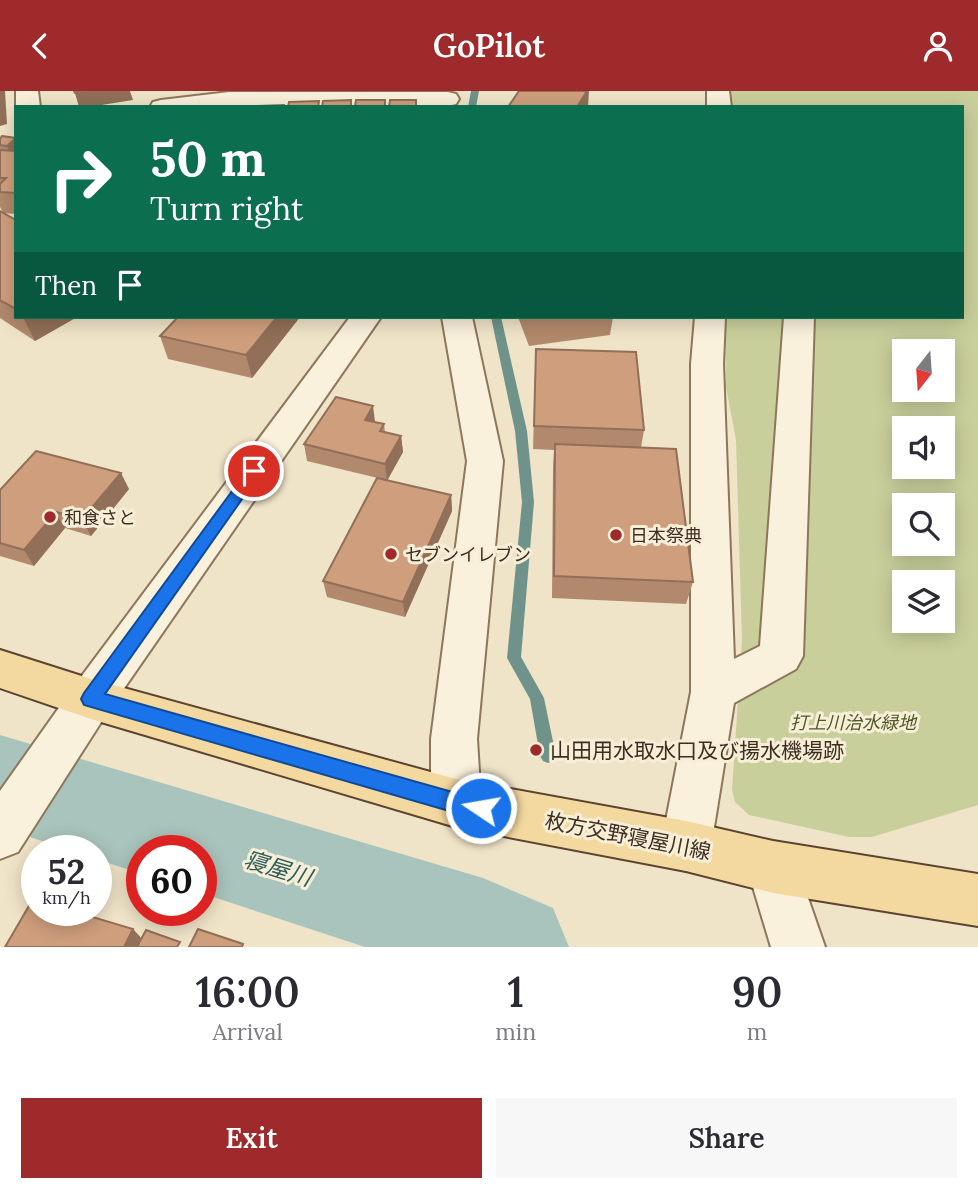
<!DOCTYPE html>
<html lang="en">
<head>
<meta charset="utf-8">
<style>
	:root { --surface:#fff; --page:#f7f7f7; --text:#2b2b33; --muted:#7c7c81; --accent:#9e2a2b }
	body { margin:0; font-family:Lora,"Noto Sans JP",serif; background:var(--page); color:var(--text); height:100vh; display:flex; flex-direction:column; font-size:26px; white-space:nowrap }
	* { box-sizing:border-box; margin:0 }
	p { font-size:23px; color:var(--muted) }
	.icon { flex:none; width:38px; height:38px; fill:none; stroke:currentColor; stroke-width:2; stroke-linecap:round; stroke-linejoin:round }
	.map { position:relative; height:856px; overflow:hidden }
	.side { display:flex; flex-direction:column; background:var(--surface); flex:1 }
	.side>* { flex:none }
	.top-card { position:absolute; left:14px; top:14px; width:950px; height:214px; border-radius:0px; box-shadow:0 4px 18px #0003; background:#0b6e4f; color:#fff; overflow:hidden }
	.needle { width:46px; rotate:197deg }
	.tools { position:absolute; left:892px; top:248px; display:grid; gap:14px }
	.tools a { display:grid; place-items:center; width:63px; height:63px; border-radius:0px; background:var(--surface); box-shadow:0 4px 18px #0003; font-size:35px }
	.speed { position:absolute; left:21px; top:744px; display:flex; gap:14px; font-size:35px; font-weight:700; text-align:center }
	.speed>* { display:grid; place-content:center; width:91px; height:91px; border-radius:50%; background:var(--surface); box-shadow:0 4px 18px #0003; line-height:1 }
	.speed small { font-size:18px; font-weight:400 }
	.speed .limit { border:10px solid #d22; background:#fff; color:#111 }
	.pin { position:absolute; display:grid; place-items:center; width:60px; height:60px; color:#fff; margin:-30px; border:4px solid #fff; border-radius:50%; box-shadow:0 2px 7px #0007 }
	.me { position:absolute; width:77px; margin:-38px; rotate:282deg; stroke-linejoin:round; filter:drop-shadow(0 0 5px #0008) }
	.turn { display:flex; align-items:center; gap:24px; height:147px; padding:0 21px; font-size:32px }
	.turn .icon { width:91px; height:91px; stroke-width:2.5 }
	.turn b { display:block; font-size:49px; line-height:60px }
	.then { display:flex; align-items:center; height:66px; padding:0 21px; background:#0003; gap:14px; font-size:26px }
	.eta { display:flex; justify-content:space-evenly; align-items:center; height:119px; text-align:center }
	.eta b { font-size:42px; font-weight:600; line-height:49px }
	.action { display:flex; gap:14px; margin-top:auto; padding:14px 21px }
	.action a { flex:1; height:80px; border-radius:0px; background:var(--accent); color:#fff; font-size:28px; font-weight:600; line-height:80px; text-align:center }
	.action a+a { background:var(--page); color:var(--text) }
	header { display:flex; justify-content:space-between; align-items:center; height:91px; padding:0 21px; background:var(--accent); color:#fff; font-size:32px; font-weight:600 }
	.map>svg:first-child { display:block }
	.green { fill:#c9cf9b; fill-rule:evenodd }
	.lines { fill:none; stroke-linecap:round; stroke-linejoin:round }
	.stream { fill:#6f938a; fill-rule:evenodd }
	.river { fill:#a9c4bc; fill-rule:evenodd }
	.minor-casing { stroke:#8d765c; stroke-width:4 }
	.major-casing { stroke:#5b4430; stroke-width:4 }
	.minor { fill:#faf1dc; fill-rule:evenodd }
	.major { fill:#f3d9a0; fill-rule:evenodd }
	.wall { fill:#b2896c }
	.shaded-wall { fill:#916f58 }
	.building { fill:#cf9f7d; stroke:#916f58; stroke-width:2 }
	.route { fill:#1a73e8; stroke:#114b97; stroke-width:2 }
	.poi-dot { fill:#9e2a2b; stroke:#f7eed8; stroke-width:2.5 }
	.labels { text-anchor:middle; dominant-baseline:central; stroke-width:6; stroke-linejoin:round; paint-order:stroke }
	.poi-label { font-size:18px; fill:#3d2e20; stroke:#f7eed8; text-anchor:start }
	.park-label { font-size:18px; font-style:italic; fill:#4d5a26; stroke:#f7eed8 }
	.near-poi-label { font-size:21px; fill:#3d2e20; stroke:#f7eed8; text-anchor:start }
	.near-street-label { font-size:21px; fill:#3d2e20; stroke:#f7eed8 }
	.near-water-label { font-size:23px; font-style:italic; fill:#2f5d5a; stroke:#f7eed8 }
</style>
</head>
<body>
<header><svg class="icon" aria-label="back" viewBox="0 0 24 24"><path d="M15 5l-7 7 7 7"/></svg>GoPilot<svg class="icon" aria-label="person" viewBox="0 0 24 24"><circle cx="12" cy="8" r="4"/><path d="M4 21q1-7 8-7t8 7"/></svg></header>
<div class="map">
<svg width="978" height="856" viewBox="0 0 978 856">
	<rect width="100%" height="100%" fill="#f0e4c8"/>
	<path class="green" d="M727 0H978V714L872 746H849L749 724 735 711 732 699 742 549 736 349 726 296 725 226H962V16H727ZM905 261H943V299H905ZM905 338H943V376H905ZM905 415H943V453H905ZM905 492H943V530H905Z"/>
	<g class="lines">
		<path class="stream" d="M471 0H479L476 16H468Z
			M491 226H501L527 340 534 411 521 566 544 607 556 665 553 670 548 672 543 670 540 665 530 608 507 567 522 411 515 340Z"/>
		<path class="river" d="M0 644 483 787 553 817 569 856H365L201 802V760H142V783L96 768V760H72L0 736Z"/>
		<g class="minor-casing">
			<path id="minor" d="M16 0H38L40 16H16Z
				M707 0H729L731 16H707Z
				M229 1H448L456 3 459 8 456 13 448 15 150 16 153 11 161 9Z
				M350 226H381L107 622 18 761 0 768V700L75 594Z
				M442 226H472L503 370 477 648 481 712 473 729 456 736 439 729 431 712V648L467 370Z
				M695 226H725L723 273 734 568 760 555 784 226H814L803 565 796 578 734 612 711 755 704 773 686 780 668 773 661 755 691 601V273Z
				M773 750 791 758 825 856H771L747 776 755 758Z"/>
		</g>
		<g class="major-casing">
			<path id="major" d="M0 559 91 588 456 688 686 730 773 750 978 783V835L773 802 686 780 456 736 91 628 0 597Z"/>
		</g>
		<use href="#minor" class="minor"/>
		<use href="#major" class="major"/>
	</g>
	<path class="wall" d="M0 48 14 60H16V123L3 122 0 116Z
		M0 120 16 129V226H77L35 250 0 227Z
		M178 226H300L252 287 168 268 160 245Z
		M518 226H613L610 244 529 255Z
		M536 258 644 339 641 357 693 491 686 513 552 507 553 376 554 359 533 358Z
		M375 331 384 333 385 341 401 345 403 361 387 389 451 404 452 420 405 526 327 506 323 490 382 388 307 370 304 353Z
		M129 398 91 445 65 437 34 475 0 465V399Z"/>
	<path class="shaded-wall" d="M0 0H5L7 33 0 35Z
		M90 0H130L133 9 89 16H79L75 2Z
		M587 0H589L588 16H577Z
		M16 47V58L10 63 7 55Z
		M23 226H77L35 250Z
		M277 226H300L252 287 246 264Z
		M373 315 375 331 365 329Z
		M401 345 403 361 387 390 385 373Z
		M121 382 129 398 91 445 82 428Z
		M451 404 452 420 405 526 403 511Z
		M56 421 65 437 34 475 24 459Z
		M133 838 143 849 140 856H124Z"/>
	<path class="building" d="M74 0H90L75 2Z
		M519 0H587L577 16H508Z
		M351 9V16H322L323 10Z
		M356 9H385V16H355Z
		M390 9H416V16H389Z
		M319 10 318 16H288L289 11Z
		M284 14V16H256L257 15Z
		M2 45 16 47 7 55 0 54V48Z
		M0 59 16 60V102L0 101V93L6 87H0Z
		M0 120 16 129V218L0 209Z
		M178 226H277L246 264 160 245Z
		M536 258 636 261 644 339 534 335Z
		M336 306 373 315 365 329 384 333 380 340 401 345 385 373 304 353Z
		M555 353 676 358 693 491 554 485Z
		M36 360 121 382 82 428 56 421 24 459 0 452V399Z
		M377 387 451 404 403 511 323 490Z
		M33 808 37 809V819H69L133 838 124 856H5Z
		M198 838 243 853 242 856H189Z
		M146 839 180 851 177 856H137Z"/>
	<path class="route" d="M254 375 262 380 259 384 105 603 456 702 488 710 491 717 488 724 481 726 456 722 84 614 81 608 84 602 249 377Z"/>
	<g class="poi-dot">
		<circle cx="50" cy="426" r="7"/>
		<circle cx="616" cy="444" r="7"/>
		<circle cx="391" cy="463" r="7"/>
		<circle cx="536" cy="659" r="7"/>
	</g>
	<g class="labels">
		<g class="poi-label">
			<text x="64" y="426">和食さと</text>
			<text x="630" y="444">日本祭典</text>
			<text x="405" y="463">セブンイレブン</text>
		</g>
		<g class="park-label">
			<text x="853" y="631">打上川治水緑地</text>
		</g>
		<g class="near-poi-label">
			<text x="550" y="659">山田用水取水口及び揚水機場跡</text>
		</g>
		<g class="near-street-label">
			<text transform="translate(628 745) rotate(11)">枚方交野寝屋川線</text>
		</g>
		<g class="near-water-label">
			<text transform="translate(278 777) rotate(17)">寝屋川</text>
		</g>
	</g>
</svg>
<div class="tools">
<a><svg class="needle" viewBox="-14 -14 28 28"><path d="M0-13l5 13h-10z" fill="#e53935"/><path d="M0 13l5-13h-10z" fill="#7c7c81"/></svg></a>
<a><svg class="icon" aria-label="sound" viewBox="0 0 24 24"><path d="M4 9h4l5-4v14l-5-4H4zM17 9q2 3 0 6"/></svg></a>
<a><svg class="icon" aria-label="search" viewBox="0 0 24 24"><circle cx="10" cy="10" r="6"/><path d="M15 15l6 6"/></svg></a>
<a><svg class="icon" aria-label="layers" viewBox="0 0 24 24"><path d="M12 4l9 5-9 5-9-5zM3 14l9 5 9-5"/></svg></a>
</div>
<div class="speed"><div>52<small>km/h</small></div><div class="limit">60</div></div>
<div class="pin" style="left:254px;top:380px;background:#d93025"><svg class="icon" aria-label="arrive" viewBox="0 0 24 24"><path d="M6 21V4h12l-3 4 3 4H6"/></svg></div>
<svg class="me" style="left:481px;top:717px" viewBox="-20 -20 40 40"><circle r="17" fill="#1a73e8" stroke="#fff" stroke-width="3"/><path d="M0-11L8 9 0 5-8 9z" fill="#fff"/></svg>
<div class="top-card">
<div class="turn"><svg class="icon" aria-label="right" viewBox="0 0 24 24"><path d="M7 20v-9h11M14 6l5 5-5 5"/></svg><div><b>50 m</b>Turn right</div></div>
<div class="then">Then<svg class="icon" aria-label="arrive" viewBox="0 0 24 24"><path d="M6 21V4h12l-3 4 3 4H6"/></svg></div>
</div>
</div>
<section class="side">
<div class="eta">
<div><b>16:00</b><p>Arrival</p></div>
<div><b>1</b><p>min</p></div>
<div><b>90</b><p>m</p></div>
</div>
<div class="action"><a>Exit</a><a>Share</a></div>
</section>
</body>
</html>
